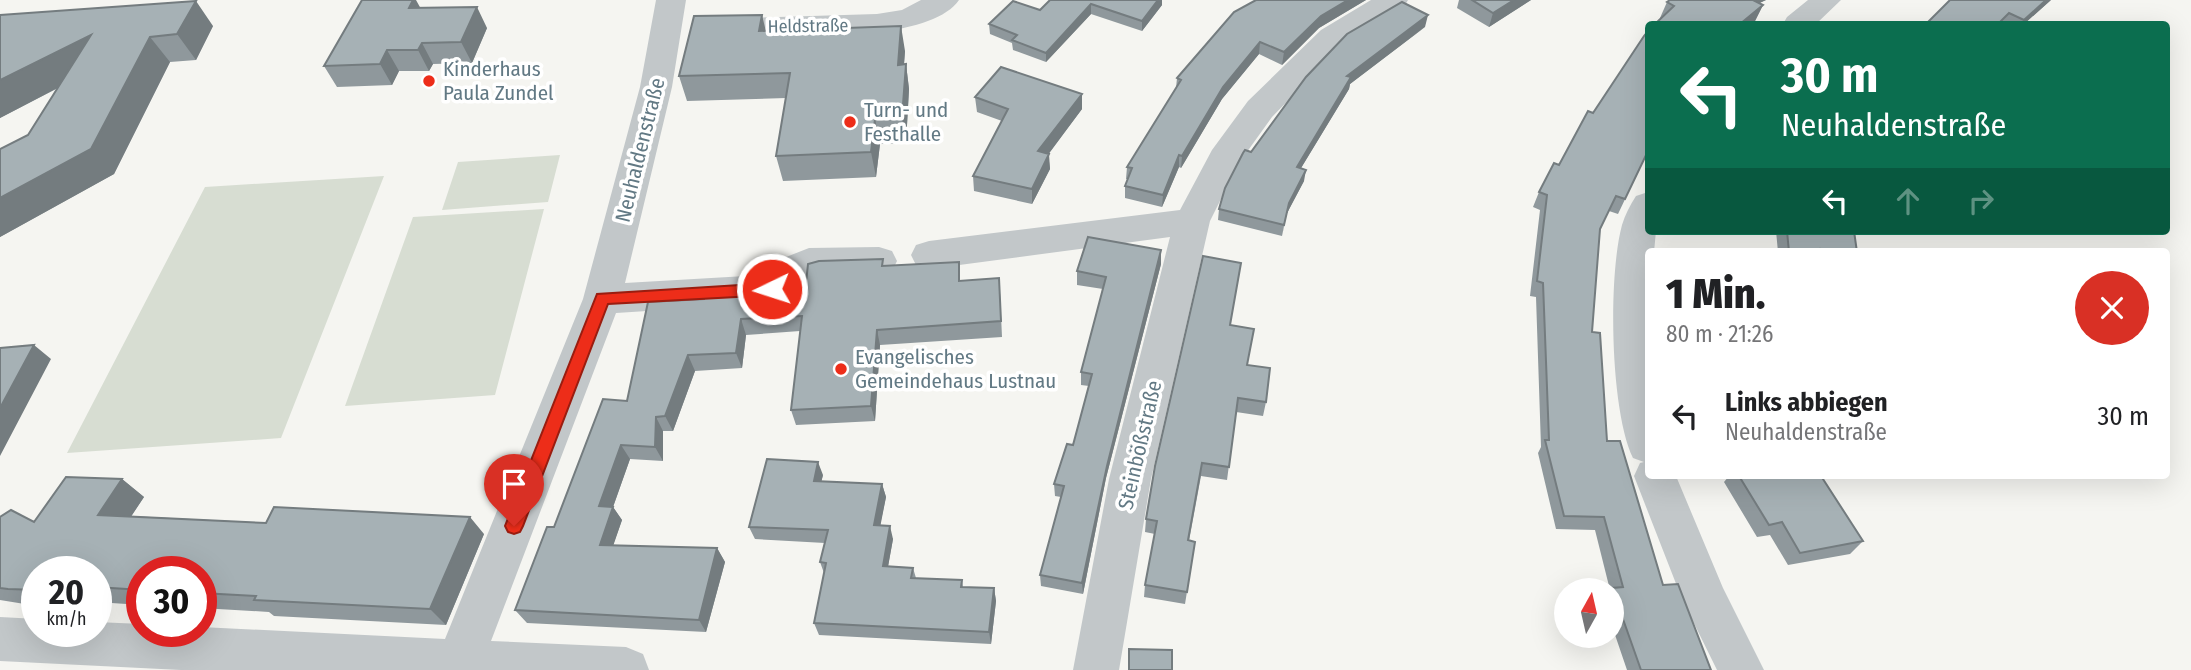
<!DOCTYPE html>
<html lang="de">
<head>
<meta charset="utf-8">
<style>
	:root { --surface:#fff; --page:#f6f6f6; --text:#202124; --muted:#757577 }
	body { margin:0; font-family:"Fira Sans Condensed",sans-serif; background:var(--page); color:var(--text); height:100vh; display:flex; flex-direction:column; font-size:26px; white-space:nowrap }
	* { box-sizing:border-box; margin:0 }
	p { font-size:23px; color:var(--muted) }
	.icon { flex:none; width:38px; height:38px; fill:none; stroke:currentColor; stroke-width:2; stroke-linecap:round; stroke-linejoin:round }
	.map { position:relative; flex:1; overflow:hidden }
	.panel { position:absolute; left:1645px; top:248px; width:525px; height:231px; display:flex; flex-direction:column; background:var(--surface); border-radius:7px; box-shadow:0 7px 28px #0002 }
	.panel>* { flex:none }
	.guide { position:absolute; left:1645px; top:21px; width:525px; height:214px; border-radius:7px; box-shadow:0 7px 28px #0002; background:#0b6e4f; color:#fff; overflow:hidden }
	.needle { width:46px; rotate:8deg }
	.tools { position:absolute; left:1554px; top:578px; display:grid; gap:14px }
	.tools a { display:grid; place-items:center; width:70px; height:70px; border-radius:50%; background:var(--surface); box-shadow:0 7px 28px #0002; font-size:35px }
	.speed { position:absolute; left:21px; top:556px; display:flex; gap:14px; font-size:35px; font-weight:700; text-align:center }
	.speed>* { display:grid; place-content:center; width:91px; height:91px; border-radius:50%; background:var(--surface); box-shadow:0 7px 28px #0002; line-height:1 }
	.speed small { font-size:18px; font-weight:400 }
	.speed .limit { border:10px solid #d22; background:#fff; color:#111 }
	.pin { position:absolute; display:grid; place-items:center; width:60px; height:60px; color:#fff; margin:-72px -30px; border-radius:50% 50% 50% 0; rotate:-45deg; box-shadow:0 0 7px #0007 }
	.pin .icon { rotate:45deg }
	.me { position:absolute; width:77px; margin:-38px; rotate:266deg; stroke-linejoin:round; filter:drop-shadow(0 0 5px #0008) }
	.turn { display:flex; align-items:center; gap:24px; height:147px; padding:0 21px; font-size:32px }
	.turn .icon { width:91px; height:91px; stroke-width:2.5 }
	.turn b { display:block; font-size:49px; line-height:60px }
	.lanes { display:flex; align-items:center; height:66px; padding:0 21px; background:#0003; justify-content:center; gap:35px; direction:ltr }
	.lanes .off { opacity:.35 }
	.round { display:grid; place-items:center; flex:none; width:74px; height:74px; border-radius:37px; background:var(--page) }
	.head { display:flex; align-items:center; justify-content:space-between; height:119px; padding:0 21px }
	h1 { font-size:42px; font-weight:800; line-height:52px }
	ul { padding:0; list-style:none }
	li { display:flex; align-items:center; gap:21px; height:98px; padding:0 21px }
	li div { flex:1 }
	li b { display:block; font-size:26px }
	li em { font-style:normal }
	.map>svg:first-child { display:block }
	.green { fill:#d7ddd2 }
	.lines { fill:none; stroke-linecap:round; stroke-linejoin:round }
	.minor { fill:#c2c7c9; fill-rule:evenodd }
	.wall { fill:#8f989c }
	.shaded-wall { fill:#747c7f }
	.building { fill:#a6b1b5; stroke:#747c7f; stroke-width:2 }
	.route { fill:#ed2d19; stroke:#9a1d10; stroke-width:2 }
	.poi-dot { fill:#ed2d19; stroke:#fff; stroke-width:2.5 }
	.labels { text-anchor:middle; dominant-baseline:central; stroke-width:7; stroke-linejoin:round; paint-order:stroke }
	.far-street-label { font-size:18px; fill:#627984; stroke:#fff }
	.poi-label { font-size:21px; fill:#627984; stroke:#fff; text-anchor:start }
	.street-label { font-size:21px; fill:#627984; stroke:#fff }
</style>
</head>
<body>
<div class="map">
<svg width="2191" height="670" viewBox="0 0 2191 670">
	<rect width="100%" height="100%" fill="#f5f5f1"/>
	<path class="green" d="M560 155 548 202 442 210 458 162Z
		M384 176 281 438 67 453 205 187Z
		M544 209 495 395 345 406 413 217Z"/>
	<g class="lines">
		<path class="minor" d="M656 0H686L672 87 625 283 763 275 781 259 809 248 879 247 892 251 897 261 892 271C866 279 839 270 814 276 800 279 790 298 772 303L616 313 491 641 626 647 643 654 649 670H181L0 661V617L37 619V632H96V622L142 624V632H201V627L445 639 583 299 640 87Z
			M921 0H959C928 46 765 37 712 39L701 36 697 29 701 22 712 19 877 14 902 10Z
			M1371 0H1408L1404 7 1343 44 1272 117 1239 163 1210 221 1151 479 1119 670H1073L1109 479 1170 237 929 269 916 265 911 255 916 245 929 241 1180 210 1212 150 1248 101 1321 30Z
			M1808 0H1841L1816 24H1783L1787 17Z
			M1648 192V231H1656L1654 252H1648V476H1676L1723 588 1764 670H1717L1682 599 1634 476 1640 463 1644 462 1633 458C1610 411 1608 276 1622 225 1625 215 1630 205 1636 196Z"/>
	</g>
	<path class="wall" d="M1050 0H1162V5L1142 31 1091 14 1046 62 1013 50 1012 43 990 34 989 24 1040 10Z
		M1256 0H1366L1319 28 1282 65 1259 54 1222 99 1181 168 1179 167 1162 207 1125 198V186L1128 179H1126L1127 167 1176 88 1177 78Z
		M1459 0H1531L1489 27 1457 8Z
		M1670 0H1766L1759 3 1763 5 1755 21 1662 18H1660L1667 2Z
		M2051 0 2024 24H1926Z
		M420 8 487 28 472 63 433 64 429 71H399L392 85 337 87 324 66Z
		M0 15 213 26 196 60 170 62 114 174 0 237V149L28 135 58 88 0 118Z
		M1425 27 1350 84 1349 89 1301 168 1304 181 1286 215 1282 236 1218 220 1219 209 1251 152Z
		M766 30 905 51 904 64H906L909 89 906 143 880 144 876 177 783 181 776 156 786 98 687 101 679 76Z
		M1082 94V109L1048 154 1050 169 1032 204 974 191 973 176 1002 121 977 112 975 97Z
		M1593 113 1648 151 1618 214 1609 211 1600 229 1592 332 1607 441 1663 585 1711 670H1627L1612 626V590H1610L1595 530 1556 529 1538 453 1541 447 1536 297 1530 296 1540 210 1533 207 1539 192 1559 165Z
		M1776 231H1854L1857 252H1778Z
		M1161 250V264L1106 478 1083 594 1041 586 1040 575 1061 497 1055 496 1054 484 1073 445 1089 386 1081 385V372L1103 289 1077 285V271Z
		M884 266 961 281 1000 293 1002 337 880 345 875 421 796 425 791 410 800 331 746 335 742 368 695 371 673 431H663V461L630 459 613 507 622 520 613 545 717 548 725 562 706 632 527 623 515 610 554 527 627 401 704 299 767 290Z
		M1230 325 1247 365 1266 402 1263 416 1236 412 1227 480 1201 476 1189 541 1195 542 1185 604 1144 597 1145 585 1155 534 1145 532 1146 519Z
		M823 475 821 482 882 484 886 497 880 525 893 539 888 566 913 568 916 578 962 580 963 587 994 588 996 601 991 644 819 635 814 623 824 573 820 562 825 543 755 539 749 527Z
		M1729 476H1821L1863 541 1850 554 1788 565 1770 535 1757 537 1724 482Z
		M122 479 144 497 131 516 484 534 446 625 274 616 269 612 201 608V572H142V605L96 602V572H37V606L0 600V517L34 522Z"/>
	<path class="shaded-wall" d="M413 0H416L426 18 409 8Z
		M1158 0H1162V5L1142 31V21Z
		M1348 0H1366L1319 28 1282 65 1284 52 1321 16Z
		M1514 0H1531L1489 27 1493 13Z
		M1746 0H1766L1739 13Z
		M2046 0H2051L2024 24H2020L2024 20Z
		M196 1 213 26 196 60 177 34Z
		M1091 4V14L1046 62V53Z
		M1763 5 1755 21 1751 24H1740Z
		M477 7 487 28 472 63 461 42Z
		M762 15 768 40 759 31Z
		M1428 15 1425 27 1350 84 1349 89 1295 178 1297 167 1347 76Z
		M901 26 905 51 902 90 898 65Z
		M91 35 111 60 0 118V80Z
		M150 37 170 62 114 174 0 237V198Z
		M1260 42 1259 54 1222 99 1181 168 1182 156 1223 87Z
		M422 43 433 64 429 71 418 50Z
		M387 50 399 71 392 85 380 64Z
		M906 64 909 89 906 143 902 118Z
		M1082 94V109L1039 167 1038 151Z
		M875 119 880 144 876 177 871 152Z
		M1049 154 1050 169 1032 204V189Z
		M1179 155V167L1162 207 1163 195Z
		M1306 170 1304 181 1286 215 1282 236 1289 203Z
		M1161 250V264L1106 478 1083 594 1082 583 1107 466Z
		M741 319 746 335 742 368 736 353Z
		M877 330 880 345 875 421 871 406Z
		M34 345 51 359 0 456V408Z
		M688 355 695 371 673 431 665 416Z
		M656 417 663 431V461L655 447Z
		M621 445 630 459 613 507 622 520 609 558 600 545 599 506Z
		M818 462 823 475 818 495 814 481Z
		M122 479 144 497 121 532 98 515Z
		M882 484 886 497 878 538 874 525Z
		M470 517 484 534 446 625 430 609Z
		M890 526 893 539 886 578 883 566Z
		M717 548 725 562 706 632 699 620Z
		M994 588 996 601 991 644 989 632Z"/>
	<path class="building" d="M362 0H413L409 8 477 7 461 42 422 43 418 50H387L380 64 324 66Z
		M1050 0H1158L1142 21 1091 4 1046 53 1012 40 1017 35 989 24 1013 1 1040 10Z
		M1256 0H1348L1321 16 1284 52 1260 42 1223 87 1182 156 1179 155 1163 195 1125 186 1132 168 1127 167 1181 80 1177 78 1234 12Z
		M1472 0H1514L1493 13Z
		M1670 0H1753L1763 5 1740 24H1655L1674 6 1667 2Z
		M1950 0H2046L2024 20 2009 13 1998 24H1926Z
		M196 1 177 34 150 37 91 149 0 198V149L28 135 91 35 0 80V15Z
		M1402 2 1428 15 1347 76 1351 77 1297 167 1306 170 1289 203 1284 225 1219 209 1225 188 1243 153 1245 150 1251 152 1306 77 1347 34Z
		M762 15 759 31 901 26 898 65 906 64 902 118 875 119 871 152 776 156 790 73 679 76 694 16Z
		M1648 31V151L1625 199 1616 196 1600 229 1592 332 1600 333 1607 441H1620L1663 585 1678 584 1711 670H1641L1612 588 1623 587 1604 517 1564 516 1545 440H1549L1543 283 1537 281 1547 195 1539 192 1554 163 1559 165 1588 111 1593 113 1644 36Z
		M1001 67 1082 94 1038 151 1049 154 1032 189 973 176 1008 109 975 97Z
		M1787 231H1854L1857 252H1839L1821 249 1822 252H1789Z
		M1088 237 1161 250 1107 466 1082 583 1040 575 1064 486 1054 484 1067 444 1073 445 1092 374 1081 372 1106 277 1077 271Z
		M1203 256 1241 263 1230 325 1254 329 1247 365 1270 368 1266 402 1238 398 1229 467 1202 463 1188 540 1195 542 1187 592 1145 585 1157 521 1146 519 1155 466Z
		M883 259 882 266 959 262V281L999 278 1001 321 877 330 871 406 791 410 802 316 741 319 736 353 688 355 665 416 656 417 655 447 621 445 599 506 613 507 600 545 717 548 699 620 515 610 547 527H554L603 399 627 401 648 302 704 299 705 294 767 290 780 284 806 283 808 264 819 261Z
		M34 345 0 408V348Z
		M767 459 818 462 814 481 882 484 874 525 890 526 883 566 913 568 911 578 962 580 961 587 994 588 989 632 814 623 826 563 820 562 828 530 749 527Z
		M1739 476H1821L1863 541 1800 553 1782 522 1769 525Z
		M66 477 122 479 98 515 266 523 274 507 470 517 430 609 254 600 256 596 201 593V572H142V590L96 587V572H37V590L8 589 0 588V517L11 510 34 522Z
		M1129 649 1172 650V670H1129Z"/>
	<path class="route" d="M772 283 780 289 772 295 608 304 523 526 520 532 514 534 508 532 505 526 597 294Z"/>
	<g class="poi-dot">
		<circle cx="429" cy="81" r="7"/>
		<circle cx="850" cy="122" r="7"/>
		<circle cx="841" cy="369" r="7"/>
	</g>
	<g class="labels">
		<g class="far-street-label">
			<text transform="translate(808 26) rotate(-1)">Heldstraße</text>
		</g>
		<g class="poi-label">
			<text x="443" y="69">Kinderhaus<tspan x="443" dy="24">Paula Zundel</tspan></text>
			<text x="864" y="110">Turn- und<tspan x="864" dy="24">Festhalle</tspan></text>
			<text x="855" y="357">Evangelisches<tspan x="855" dy="24">Gemeindehaus Lustnau</tspan></text>
		</g>
		<g class="street-label">
			<text transform="translate(640 150) rotate(-76)">Neuhaldenstraße</text>
			<text transform="translate(1140 445) rotate(-77)">Steinbößstraße</text>
		</g>
	</g>
</svg>
<div class="tools">
<a><svg class="needle" viewBox="-14 -14 28 28"><path d="M0-13l5 13h-10z" fill="#e53935"/><path d="M0 13l5-13h-10z" fill="#757577"/></svg></a>
</div>
<div class="speed"><div>20<small>km/h</small></div><div class="limit">30</div></div>
<div class="pin" style="left:514px;top:526px;background:#d93025"><svg class="icon" aria-label="arrive" viewBox="0 0 24 24"><path d="M6 21V4h12l-3 4 3 4H6"/></svg></div>
<svg class="me" style="left:772px;top:289px" viewBox="-20 -20 40 40"><circle r="17" fill="#ed2d19" stroke="#fff" stroke-width="3"/><path d="M0-11L8 9 0 5-8 9z" fill="#fff"/></svg>
<div class="guide">
<div class="turn"><svg class="icon" aria-label="left" viewBox="0 0 24 24"><path d="M17 20v-9H6M10 6l-5 5 5 5"/></svg><div><b>30 m</b>Neuhaldenstraße</div></div>
<div class="lanes"><svg class="icon" aria-label="left" viewBox="0 0 24 24"><path d="M17 20v-9H6M10 6l-5 5 5 5"/></svg><svg class="icon off" aria-label="ahead" viewBox="0 0 24 24"><path d="M12 20V5M6 11l6-6 6 6"/></svg><svg class="icon off" aria-label="right" viewBox="0 0 24 24"><path d="M7 20v-9h11M14 6l5 5-5 5"/></svg></div>
</div>
<section class="panel">
<div class="head"><div><h1>1 Min.</h1><p>80 m · 21:26</p></div><a class="round" style="background:#d93025;color:#fff"><svg class="icon" aria-label="close" viewBox="0 0 24 24"><path d="M6 6l12 12M18 6L6 18"/></svg></a></div>
<ul>
<li><svg class="icon" aria-label="left" viewBox="0 0 24 24"><path d="M17 20v-9H6M10 6l-5 5 5 5"/></svg><div><b>Links abbiegen</b><p>Neuhaldenstraße</p></div><em>30 m</em></li>
</ul>
</section>
</div>
</body>
</html>
